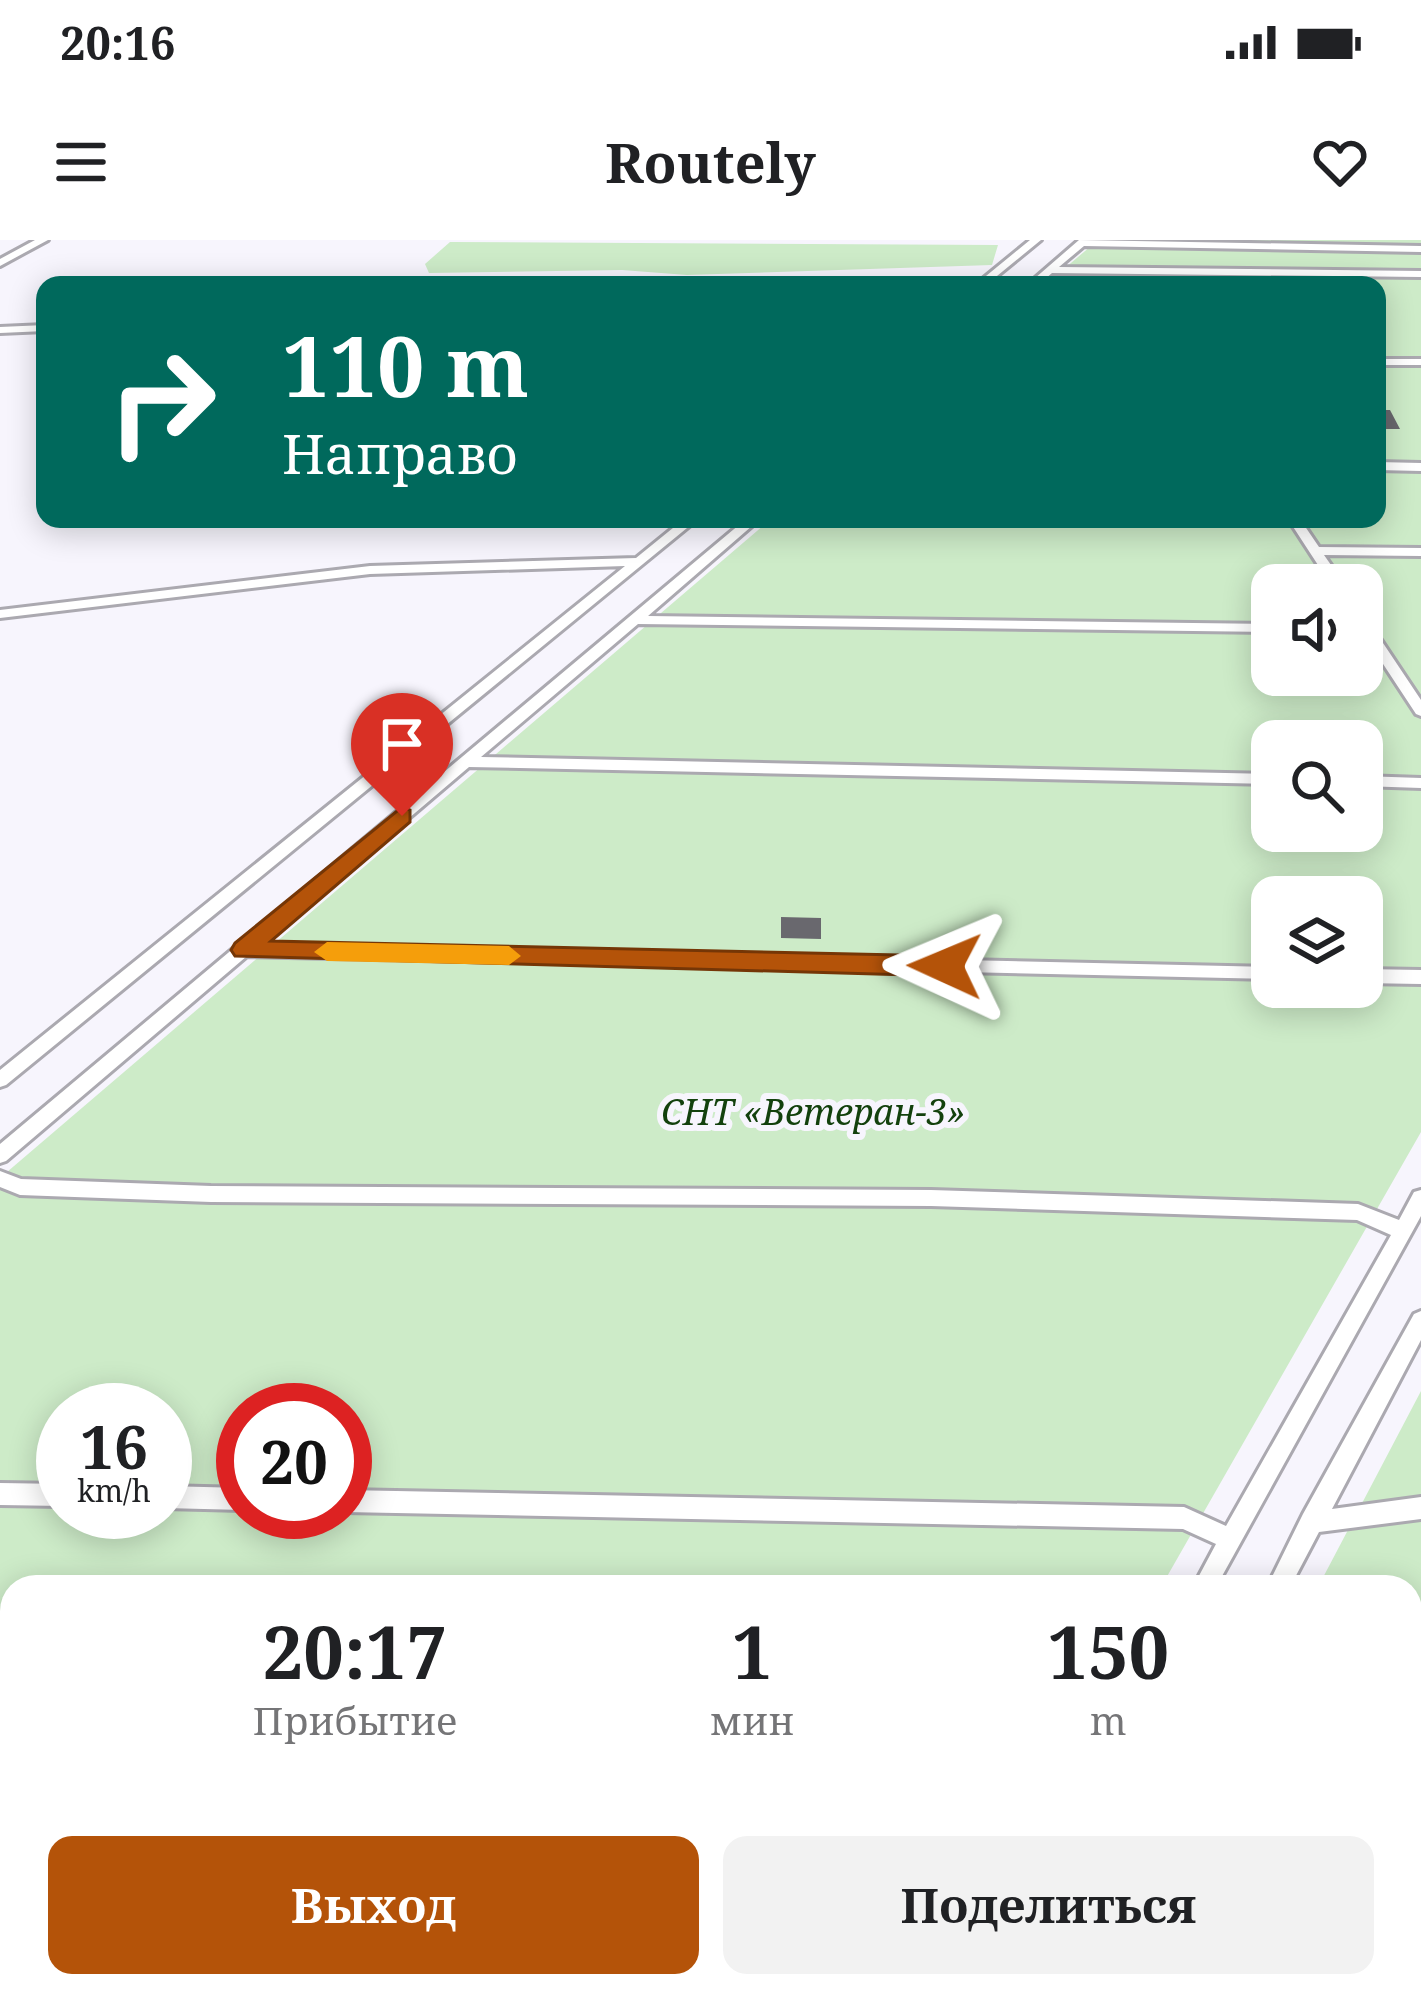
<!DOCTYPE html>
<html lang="ru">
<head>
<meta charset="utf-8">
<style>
	:root { --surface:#fff; --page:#f2f2f2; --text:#202124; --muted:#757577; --accent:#b45309 }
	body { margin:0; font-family:"Noto Serif",serif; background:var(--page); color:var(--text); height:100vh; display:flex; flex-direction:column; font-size:45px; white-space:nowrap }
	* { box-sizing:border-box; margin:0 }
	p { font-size:39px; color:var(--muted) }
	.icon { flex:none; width:66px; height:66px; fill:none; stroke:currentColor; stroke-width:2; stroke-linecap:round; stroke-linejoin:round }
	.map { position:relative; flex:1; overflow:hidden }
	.panel { position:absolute; left:0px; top:1335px; width:1422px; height:423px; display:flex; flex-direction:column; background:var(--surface); border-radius:36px 36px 0 0; box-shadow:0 6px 30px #0003 }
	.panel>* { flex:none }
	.guide { position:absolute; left:36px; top:36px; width:1350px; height:252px; border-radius:24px; box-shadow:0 6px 30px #0003; background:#00695c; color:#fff; overflow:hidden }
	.fabs { position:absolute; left:1251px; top:324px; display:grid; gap:24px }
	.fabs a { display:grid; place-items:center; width:132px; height:132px; border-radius:24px; background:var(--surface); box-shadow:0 6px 30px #0003; font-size:60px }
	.speed { position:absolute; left:36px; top:1143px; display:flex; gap:24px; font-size:60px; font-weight:700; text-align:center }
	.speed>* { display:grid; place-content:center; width:156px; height:156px; border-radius:50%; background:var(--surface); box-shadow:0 6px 30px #0003; line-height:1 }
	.speed small { font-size:30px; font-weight:400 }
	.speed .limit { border:18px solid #d22; background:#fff; color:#111 }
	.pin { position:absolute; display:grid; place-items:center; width:102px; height:102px; color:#fff; margin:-123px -51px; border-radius:50% 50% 50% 0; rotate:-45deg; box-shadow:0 0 12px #0007 }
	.pin .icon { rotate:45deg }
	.me { position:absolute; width:132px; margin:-66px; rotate:271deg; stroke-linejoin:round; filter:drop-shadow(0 0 9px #0008) }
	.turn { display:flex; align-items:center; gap:42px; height:252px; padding:0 48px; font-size:54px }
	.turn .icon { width:156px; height:156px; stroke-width:2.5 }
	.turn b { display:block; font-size:84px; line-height:102px }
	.eta { display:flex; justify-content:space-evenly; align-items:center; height:204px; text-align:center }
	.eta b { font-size:72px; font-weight:700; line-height:84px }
	.button { display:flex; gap:24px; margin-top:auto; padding:24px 48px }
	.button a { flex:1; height:138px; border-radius:24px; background:var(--accent); color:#fff; font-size:48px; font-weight:700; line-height:138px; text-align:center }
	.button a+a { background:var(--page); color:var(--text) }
	.status { display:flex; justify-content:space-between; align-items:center; height:84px; padding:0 60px; background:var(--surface); direction:ltr }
	.status svg { height:33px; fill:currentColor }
	header { display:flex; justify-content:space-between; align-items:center; height:156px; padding:0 48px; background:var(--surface); font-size:54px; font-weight:700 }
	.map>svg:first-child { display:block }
	.green { fill:#cdebc8; fill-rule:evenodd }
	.building { fill:#69686e }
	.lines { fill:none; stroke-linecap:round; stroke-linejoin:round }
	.lane-casing { stroke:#aba9b0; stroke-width:6 }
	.lane { fill:#fff; fill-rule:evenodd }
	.route { fill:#b45309; stroke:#753606; stroke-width:3 }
	.slow { fill:#f59e0b }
	.labels { text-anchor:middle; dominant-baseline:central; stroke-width:12; stroke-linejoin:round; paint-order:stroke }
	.park-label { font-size:36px; font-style:italic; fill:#13410d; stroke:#f7f5fd }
</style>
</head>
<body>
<div class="status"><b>20:16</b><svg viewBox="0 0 49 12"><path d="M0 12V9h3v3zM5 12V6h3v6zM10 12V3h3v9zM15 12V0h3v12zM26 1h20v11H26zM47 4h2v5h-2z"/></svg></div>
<header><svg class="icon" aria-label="menu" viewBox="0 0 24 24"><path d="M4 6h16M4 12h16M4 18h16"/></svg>Routely<svg class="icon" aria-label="heart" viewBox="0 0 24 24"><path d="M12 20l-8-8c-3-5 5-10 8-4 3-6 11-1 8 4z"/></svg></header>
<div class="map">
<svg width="1421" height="1756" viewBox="0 0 1421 1756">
	<rect width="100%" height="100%" fill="#f7f5fd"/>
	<path class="green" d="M1098 0H1421V892L1161 1347H12V1746H932L927 1756H0V938L771 279H1377V45H1045ZM1272 345H1362V435H1272ZM1272 501H1362V591H1272ZM1272 657H1362V747H1272ZM63 1170H165V1272H63ZM243 1170H345V1272H243Z
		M450 2 998 5 992 25 687 35 622 30 429 33 425 24Z
		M1421 1151V1756H1103L1108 1746H1410V1347H1318Z"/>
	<path class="building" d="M1377 170H1390L1400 189H1377Z
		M781 677 821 678V699L781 698Z"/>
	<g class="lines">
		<g class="lane-casing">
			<path id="lane" d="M35 0H48L0 26V19Z
				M1030 0H1041L986 45H975Z
				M1079 0 1421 6V12L1084 6 1059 27 1421 31V37L1052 33 1038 45H1027Z
				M45 85V91L0 93V87Z
				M1377 119H1421V125H1377Z
				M1377 222 1421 223V231L1377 230Z
				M684 279H698L6 845 0 847V830L625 326 370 334 0 378V370L370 326 636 318Z
				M746 279H760L648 376 1272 384V392L638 384 481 517 1272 534V544L469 527 261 704 1272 727V739L247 716 6 921 0 923V904Z
				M1288 279H1300L1319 307 1421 308V316L1324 315 1345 345H1331Z
				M1362 378 1367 379 1421 460V476L1416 474 1362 392Z
				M1362 536 1421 538V548L1362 546Z
				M1362 729 1421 730V744L1362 743Z
				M0 931 21 939 211 946 931 950 1358 964 1399 980 1414 952 1421 950V976L1216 1347H1193L1216 1304 1183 1289 345 1272V1250L1184 1267 1226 1286 1391 995 1357 980 931 966 211 962 20 955 0 947Z
				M1421 1071V1100L1332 1269 1421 1257V1279L1319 1292 1290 1347H1267L1303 1274 1414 1074Z
				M0 1243 63 1244V1266L0 1265Z
				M165 1246 243 1248V1270L165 1268Z
				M0 1658H12V1684H0Z
				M967 1746H994L990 1756H963Z
				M1060 1746H1087L1083 1756H1056Z"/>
		</g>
		<use href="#lane" class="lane"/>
	</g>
	<path class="route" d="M402 567 410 570V582L271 701 945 716 957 726 945 736 235 716 231 710 235 703Z"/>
	<path class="slow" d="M327 702 509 706 521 716 509 725 327 721 314 712Z"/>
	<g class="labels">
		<g class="park-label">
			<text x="813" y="871">СНТ «Ветеран-3»</text>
		</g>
	</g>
</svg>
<div class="fabs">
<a><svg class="icon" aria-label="sound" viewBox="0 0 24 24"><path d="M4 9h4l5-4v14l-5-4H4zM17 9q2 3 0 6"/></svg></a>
<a><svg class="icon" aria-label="search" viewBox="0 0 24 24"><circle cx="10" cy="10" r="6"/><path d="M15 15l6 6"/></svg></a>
<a><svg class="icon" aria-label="layers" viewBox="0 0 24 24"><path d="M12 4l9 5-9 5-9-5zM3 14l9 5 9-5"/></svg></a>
</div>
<div class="speed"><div>16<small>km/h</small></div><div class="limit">20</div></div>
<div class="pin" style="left:402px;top:576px;background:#d93025"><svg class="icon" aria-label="arrive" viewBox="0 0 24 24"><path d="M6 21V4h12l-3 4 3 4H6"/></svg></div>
<svg class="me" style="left:945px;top:726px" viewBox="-20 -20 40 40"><path d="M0-17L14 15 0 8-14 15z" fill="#b45309" stroke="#fff" stroke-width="4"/></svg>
<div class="guide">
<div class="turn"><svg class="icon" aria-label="right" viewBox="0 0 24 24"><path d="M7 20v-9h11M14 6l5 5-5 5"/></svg><div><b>110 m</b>Направо</div></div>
</div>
<section class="panel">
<div class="eta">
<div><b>20:17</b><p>Прибытие</p></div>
<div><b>1</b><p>мин</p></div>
<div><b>150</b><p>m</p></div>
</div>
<div class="button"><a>Выход</a><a>Поделиться</a></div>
</section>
</div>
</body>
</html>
